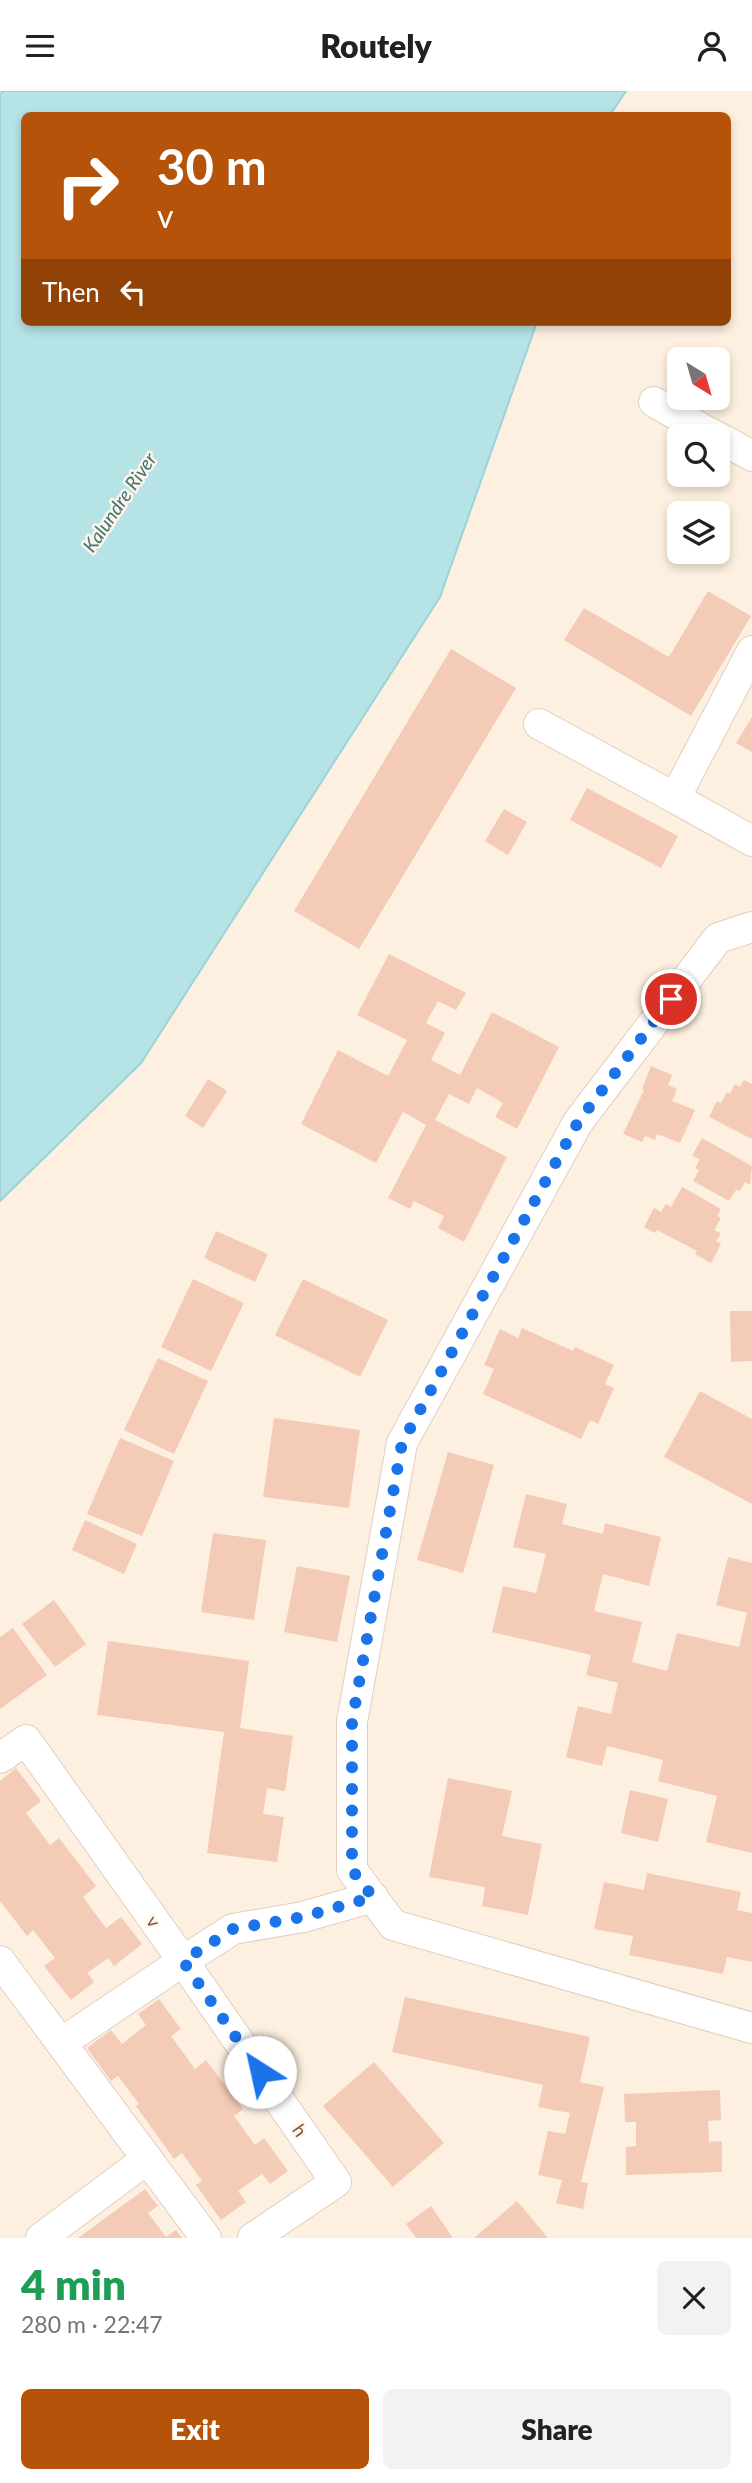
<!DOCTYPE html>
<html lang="en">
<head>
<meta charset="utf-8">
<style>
	:root { --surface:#fff; --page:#f2f2f2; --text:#202124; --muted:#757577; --accent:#b45309 }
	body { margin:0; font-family:Lato,sans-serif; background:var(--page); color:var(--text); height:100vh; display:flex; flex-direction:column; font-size:26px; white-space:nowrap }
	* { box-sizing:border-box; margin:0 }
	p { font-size:23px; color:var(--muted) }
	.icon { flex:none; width:38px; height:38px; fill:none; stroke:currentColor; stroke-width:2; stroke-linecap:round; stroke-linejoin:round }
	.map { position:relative; height:2147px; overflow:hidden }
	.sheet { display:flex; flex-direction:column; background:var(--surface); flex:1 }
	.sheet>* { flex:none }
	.guide { position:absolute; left:21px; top:21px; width:710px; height:214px; border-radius:10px; box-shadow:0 4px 10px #0003; background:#b45309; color:#fff; overflow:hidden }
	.needle { width:46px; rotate:143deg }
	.fabs { position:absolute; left:667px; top:256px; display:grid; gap:14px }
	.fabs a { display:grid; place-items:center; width:63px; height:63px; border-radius:10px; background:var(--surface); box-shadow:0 4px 10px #0003; font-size:35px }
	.pin { position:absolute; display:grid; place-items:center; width:60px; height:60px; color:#fff; margin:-30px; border:4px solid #fff; border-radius:50%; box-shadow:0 2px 7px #0007 }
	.me { position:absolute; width:77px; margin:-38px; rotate:325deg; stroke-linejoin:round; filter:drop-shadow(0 0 5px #0008) }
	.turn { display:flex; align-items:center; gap:24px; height:147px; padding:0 21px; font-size:32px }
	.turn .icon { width:91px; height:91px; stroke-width:2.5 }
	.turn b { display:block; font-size:49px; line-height:60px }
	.then { display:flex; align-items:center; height:66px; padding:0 21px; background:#0003; gap:14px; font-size:26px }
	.round { display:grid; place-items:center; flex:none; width:74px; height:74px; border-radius:10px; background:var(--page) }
	.head { display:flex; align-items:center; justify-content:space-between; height:119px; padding:0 21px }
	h1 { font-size:42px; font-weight:800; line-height:52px; color:#1e9e55 }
	.cta { display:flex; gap:14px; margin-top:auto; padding:14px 21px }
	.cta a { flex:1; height:80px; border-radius:10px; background:var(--accent); color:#fff; font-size:28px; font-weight:800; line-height:80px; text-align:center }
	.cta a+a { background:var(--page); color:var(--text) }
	header { display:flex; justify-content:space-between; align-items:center; height:91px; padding:0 21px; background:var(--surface); font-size:32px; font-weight:800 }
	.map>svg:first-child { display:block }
	.water { fill:#b5e3e6; stroke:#9bd3d8; stroke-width:2 }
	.building { fill:#f3cbb7 }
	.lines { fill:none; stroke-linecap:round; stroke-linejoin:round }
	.minor-casing { stroke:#e3cdbf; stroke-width:32 }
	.minor { stroke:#fff; stroke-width:30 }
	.route { stroke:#1a73e8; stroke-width:12; stroke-dasharray:0 21.6 }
	.labels { text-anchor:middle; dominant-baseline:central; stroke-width:5; stroke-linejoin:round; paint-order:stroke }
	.street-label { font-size:18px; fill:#745447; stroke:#fff4e7 }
	.water-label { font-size:19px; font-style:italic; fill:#3a747a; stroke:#fff4e7 }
</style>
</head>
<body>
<header><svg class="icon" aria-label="menu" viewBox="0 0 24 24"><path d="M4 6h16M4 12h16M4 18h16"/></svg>Routely<svg class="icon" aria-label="person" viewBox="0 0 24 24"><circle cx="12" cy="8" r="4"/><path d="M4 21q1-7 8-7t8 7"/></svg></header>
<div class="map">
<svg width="752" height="2147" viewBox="0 0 752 2147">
	<rect width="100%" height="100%" fill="#fdf0e0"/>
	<path class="water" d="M3 0H626L610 24H24V231H537L440 506 141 972 0 1110V3Z"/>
	<path class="building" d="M708 500 751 525 691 625 564 549 584 517 669 566Z
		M451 558 516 597 359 858 294 820Z
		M752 626V661L736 652Z
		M587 697 678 745 661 777 570 729Z
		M504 718 527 731 508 764 485 750Z
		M389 863 466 902 456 919 438 910 426 932 445 942 431 969 460 984 492 921 559 956 517 1038 495 1026 503 1012 477 997 469 1013 449 1003 435 1029 507 1066 464 1151 438 1137 444 1125 414 1110 410 1118 388 1107 426 1034 403 1021 376 1072 301 1033 338 959 388 985 407 949 357 924Z
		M651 975 672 984 668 994 677 998 672 1010 695 1019 680 1052 657 1043 655 1049 645 1045 642 1051 623 1043 644 999 642 998Z
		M208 988 227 1000 203 1037 185 1025Z
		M744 989 752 993V1048L709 1026 717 1010 721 1012 727 1001 730 1003 735 993 740 996Z
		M702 1047 752 1075 750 1094 745 1091 740 1100 736 1099 729 1110 693 1090 699 1079 695 1077 700 1068 692 1065Z
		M682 1096 721 1118 717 1125 721 1127 714 1139 721 1142 716 1150 721 1153 711 1172 695 1163 697 1160 657 1139 655 1142 644 1136 654 1117 661 1121 666 1113 671 1116Z
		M216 1140 268 1163 255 1191 204 1167Z
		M193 1188 244 1212 211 1280 161 1256Z
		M303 1188 388 1229 360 1286 275 1244Z
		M730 1220H752V1270L731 1271Z
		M522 1237 573 1260 575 1256 614 1274 605 1293 614 1297 598 1333 590 1329 581 1348 483 1303 494 1278 484 1274 500 1238 518 1247Z
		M158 1267 208 1290 174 1363 124 1339Z
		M700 1300 752 1328V1413L664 1366Z
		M274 1327 360 1339 349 1417 263 1406Z
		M120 1347 174 1370 142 1445 87 1423Z
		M448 1361 494 1374 463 1482 417 1469Z
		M526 1403 567 1413 562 1433 603 1443 605 1432 661 1446 649 1495 603 1483 594 1520 642 1531 632 1571 667 1580 677 1542 739 1556 747 1522 716 1514 728 1466 752 1472V1762L706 1751 717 1705 658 1690 663 1669 607 1655 602 1675 566 1666 578 1615 611 1623 618 1592 586 1584 591 1564 492 1541 503 1495 536 1502 546 1463 513 1456Z
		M85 1429 137 1453 124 1483 72 1459Z
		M213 1442 266 1449 254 1529 201 1521Z
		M297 1475 350 1485 337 1551 284 1541Z
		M54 1509 86 1553 55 1576 22 1533Z
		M13 1537 47 1584 0 1618V1546Z
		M108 1550 249 1570 240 1637 293 1645 285 1700 267 1697 263 1723 284 1726 277 1771 207 1762 224 1641 97 1624Z
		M16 1677 41 1710 26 1722 50 1754 59 1747 96 1795 83 1806 106 1837 121 1826 142 1853 114 1875 108 1867 87 1882 94 1891 71 1909 44 1875 55 1867 33 1839 27 1845 0 1810V1690Z
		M448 1687 512 1700 502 1745 542 1753 528 1824 482 1815 485 1796 429 1786Z
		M630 1699 668 1708 658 1751 621 1742Z
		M647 1782 741 1801 737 1819 752 1822V1871L727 1866 723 1883 629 1864 633 1845 594 1838 604 1791 644 1799Z
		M405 1906 590 1946 580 1991 604 1996 581 2091 588 2092 583 2118 556 2112 562 2089 538 2084 548 2040 565 2043 570 2022 538 2016 543 1994 392 1961Z
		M159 1908 181 1938 171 1945 195 1978 206 1969 243 2018 234 2025 255 2054 264 2047 288 2080 270 2093 262 2083 238 2100 246 2111 221 2129 196 2094 202 2090 182 2062 174 2068 136 2015 139 2013 118 1985 111 1990 87 1957 111 1939 122 1953 146 1934 138 1923Z
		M374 1971 444 2052 393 2096 323 2015Z
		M720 1999 721 2029 708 2030 709 2051 722 2050V2081L626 2084V2056L636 2055V2031H625L624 2003Z
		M145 2098 158 2115 148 2122 166 2146 176 2139 182 2147H78Z
		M517 2110 548 2147H474Z
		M431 2115 453 2147H416L406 2133Z"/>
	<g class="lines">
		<g class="minor-casing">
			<path id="minor" d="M654 311 715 345
				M718 346 752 365
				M752 560 675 707 752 750
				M539 633 675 707
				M752 836 718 847 578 1031 402 1352 352 1631V1779L393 1834 752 1937
				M0 1667 26 1649 183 1870 233 1838 303 1826 373 1806
				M0 1870 206 2147
				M61 1952 183 1870 336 2091 253 2147
				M41 2147 147 2068"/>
		</g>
		<use href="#minor" class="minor"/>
	</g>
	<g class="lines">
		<path class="route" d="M260 1981 183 1870 233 1838 303 1826 373 1806 352 1779V1631L402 1352 578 1031 671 908"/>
	</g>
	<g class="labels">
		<g class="street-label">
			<text transform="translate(154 1830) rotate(55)">v</text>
			<text transform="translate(300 2039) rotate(55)">h</text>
		</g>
		<g class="water-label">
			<text transform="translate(119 411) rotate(-56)">Kalundre River</text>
		</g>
	</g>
</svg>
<div class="fabs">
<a><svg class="needle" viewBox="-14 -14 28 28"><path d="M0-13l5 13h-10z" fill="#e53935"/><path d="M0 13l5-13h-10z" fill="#757577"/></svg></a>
<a><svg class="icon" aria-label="search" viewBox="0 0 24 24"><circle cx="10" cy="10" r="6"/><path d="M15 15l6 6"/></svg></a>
<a><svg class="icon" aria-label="layers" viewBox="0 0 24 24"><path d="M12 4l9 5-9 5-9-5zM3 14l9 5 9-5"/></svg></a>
</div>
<div class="pin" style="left:671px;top:908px;background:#d93025"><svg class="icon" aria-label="arrive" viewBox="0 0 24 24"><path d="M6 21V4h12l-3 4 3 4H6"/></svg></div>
<svg class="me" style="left:260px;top:1981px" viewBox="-20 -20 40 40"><circle r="19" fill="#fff"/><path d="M0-13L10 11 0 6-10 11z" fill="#1a73e8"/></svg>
<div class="guide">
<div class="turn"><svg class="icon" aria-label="right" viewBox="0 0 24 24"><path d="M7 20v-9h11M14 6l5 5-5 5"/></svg><div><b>30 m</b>v</div></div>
<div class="then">Then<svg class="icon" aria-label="left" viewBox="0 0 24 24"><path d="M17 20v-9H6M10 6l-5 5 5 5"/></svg></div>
</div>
</div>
<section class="sheet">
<div class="head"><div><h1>4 min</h1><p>280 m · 22:47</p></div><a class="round"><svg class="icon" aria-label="close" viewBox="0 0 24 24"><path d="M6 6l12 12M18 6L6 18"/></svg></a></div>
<div class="cta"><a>Exit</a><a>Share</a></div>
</section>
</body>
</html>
